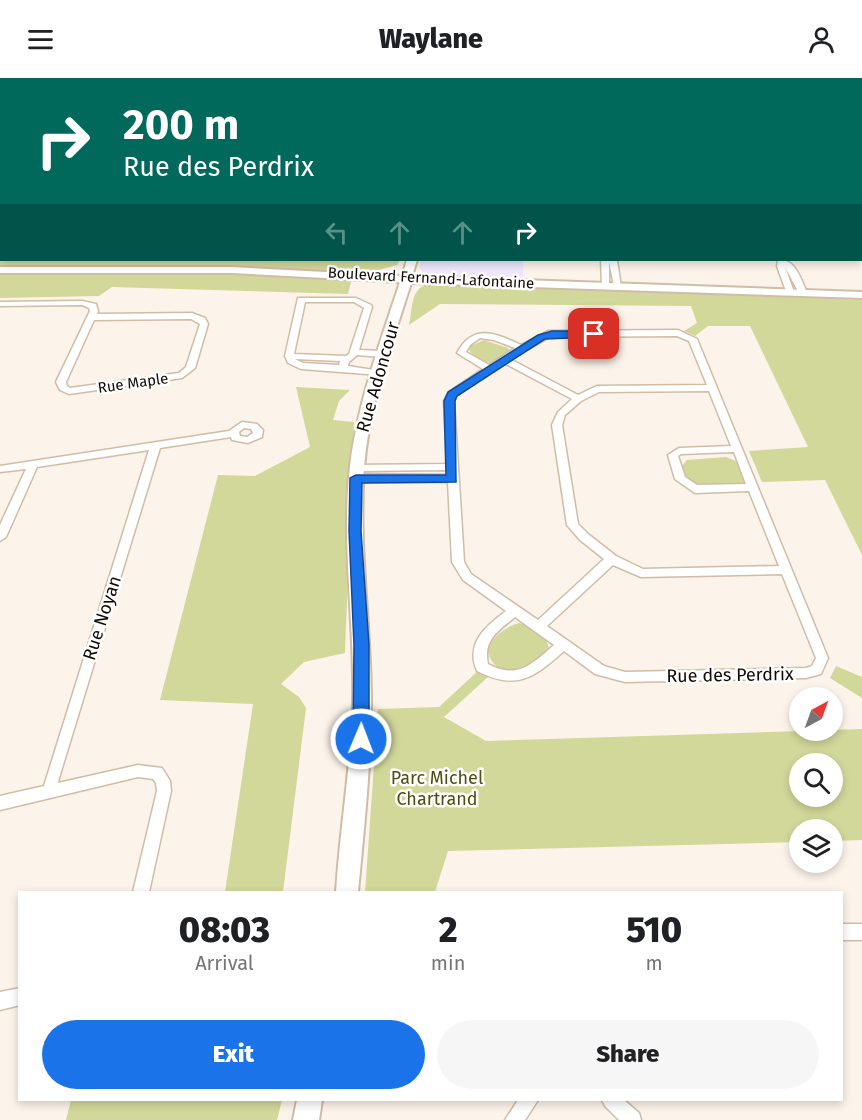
<!DOCTYPE html>
<html lang="en">
<head>
<meta charset="utf-8">
<style>
	:root { --surface:#fff; --page:#f6f6f6; --text:#202124; --muted:#757577; --accent:#1a73e8 }
	body { margin:0; font-family:"Fira Sans",sans-serif; background:var(--page); color:var(--text); height:100vh; display:flex; flex-direction:column; font-size:22px; white-space:nowrap }
	* { box-sizing:border-box; margin:0 }
	p { font-size:20px; color:var(--muted) }
	.icon { flex:none; width:33px; height:33px; fill:none; stroke:currentColor; stroke-width:2; stroke-linecap:round; stroke-linejoin:round }
	.map { position:relative; flex:1; overflow:hidden }
	.sheet { position:absolute; left:18px; top:813px; width:825px; height:210px; display:flex; flex-direction:column; background:var(--surface); border-radius:0px; box-shadow:0 3px 9px #0003 }
	.sheet>* { flex:none }
	.guide { position:absolute; left:0px; top:0px; width:862px; height:183px; box-shadow:0 3px 9px #0003; background:#00695c; color:#fff; overflow:hidden }
	.needle { width:39px; rotate:41deg }
	.fabs { position:absolute; left:789px; top:609px; display:grid; gap:12px }
	.fabs a { display:grid; place-items:center; width:54px; height:54px; border-radius:50%; background:var(--surface); box-shadow:0 3px 9px #0003; font-size:30px }
	.pin { position:absolute; display:grid; place-items:center; width:51px; height:51px; color:#fff; margin:-26px; border-radius:12px; box-shadow:0 3px 9px #0006 }
	.me { position:absolute; width:66px; margin:-33px; rotate:1deg; stroke-linejoin:round; filter:drop-shadow(0 0 4px #0008) }
	.turn { display:flex; align-items:center; gap:21px; height:126px; padding:0 24px; font-size:27px }
	.turn .icon { width:78px; height:78px; stroke-width:2.5 }
	.turn b { display:block; font-size:42px; line-height:51px }
	.lanes { display:flex; align-items:center; height:57px; padding:0 24px; background:#0003; justify-content:center; gap:30px; direction:ltr }
	.lanes .off { opacity:.35 }
	.eta { display:flex; justify-content:space-evenly; align-items:center; height:102px; text-align:center }
	.eta b { font-size:36px; font-weight:800; line-height:42px }
	.button { display:flex; gap:12px; margin-top:auto; padding:12px 24px }
	.button a { flex:1; height:69px; border-radius:36px; background:var(--accent); color:#fff; font-size:24px; font-weight:800; line-height:69px; text-align:center }
	.button a+a { background:var(--page); color:var(--text) }
	header { display:flex; justify-content:space-between; align-items:center; height:78px; padding:0 24px; background:var(--surface); font-size:27px; font-weight:800 }
	.map>svg:first-child { display:block }
	.commercial { fill:#eee6fc }
	.industrial { fill:#eee7fd }
	.green { fill:#d2d89a; fill-rule:evenodd }
	.lines { fill:none; stroke-linecap:round; stroke-linejoin:round }
	.street-casing { stroke:#d1bca6; stroke-width:3 }
	.secondary-casing { stroke:#d1bca6; stroke-width:4 }
	.street { fill:#fff; fill-rule:evenodd }
	.secondary { fill:#fff; fill-rule:evenodd }
	.route { fill:#1a73e8; stroke:#114b97; stroke-width:1.5 }
	.labels { text-anchor:middle; dominant-baseline:central; stroke-width:5; stroke-linejoin:round; paint-order:stroke }
	.far-street-label { font-size:15px; fill:#110a04; stroke:#fff }
	.street-label { font-size:18px; fill:#110a04; stroke:#fff }
	.park-label { font-size:18px; fill:#4c4f0f; stroke:#fff }
</style>
</head>
<body>
<header><svg class="icon" aria-label="menu" viewBox="0 0 24 24"><path d="M4 6h16M4 12h16M4 18h16"/></svg>Waylane<svg class="icon" aria-label="person" viewBox="0 0 24 24"><circle cx="12" cy="8" r="4"/><path d="M4 21q1-7 8-7t8 7"/></svg></header>
<div class="map">
<svg width="862" height="1042" viewBox="0 0 862 1042">
	<rect width="100%" height="100%" fill="#fcf3ea"/>
	<path class="commercial" d="M421 182H523V201L423 195 419 189Z"/>
	<path class="industrial" d="M0 0H312L2 2 0 49Z"/>
	<path class="green" d="M331 0H704L321 1Z
		M0 96 2 182H400L397 187 375 193 354 192 348 216 112 209 99 218 0 220Z
		M431 205 862 222V477L825 402 762 404 749 373 808 369 750 248H708L695 258 684 253 697 245 691 228 440 226 409 247C413 229 410 209 431 205Z
		M484 262 508 270 510 274C506 277 502 282 498 283 488 288 473 281 469 271L470 268Z
		M296 309 350 312 339 323 333 342 354 344 345 575 304 584 281 606 299 619 306 630 283 814H225L253 626 160 622 218 397 255 398 310 369Z
		M726 379 738 384 746 404 743 406 699 407 687 401 682 388 687 382Z
		M519 545C532 549 548 556 549 572L530 592C523 592 513 595 506 594 500 592 494 587 491 582 482 565 504 549 519 545Z
		M836 588 862 599V620L830 600Z
		M479 592 488 599 444 639 486 663 862 651V762L833 763 832 752H800L799 764 448 773 435 814H365L378 631 439 629ZM800 686H832V718H800Z
		M71 1022H282L277 1042H66Z"/>
	<g class="lines">
		<g class="street-casing">
			<path id="street" d="M861 30H862V34H861Z
				M861 54H862V58H861Z
				M861 63H862L861 68Z
				M861 99H862V104H861Z
				M861 130H862V134H861Z
				M861 154H862V158H861Z
				M601 182H617L621 209 614 207 609 184V207L602 209Z
				M778 182C795 180 801 201 807 215L806 217H800L785 189 794 214 787 216 777 188Z
				M298 220H356L371 227 372 229 359 272 383 273 387 276 383 279 357 277 349 284 348 288 380 293V297L301 291 288 285 285 278ZM305 224H354L364 230 349 276 346 278 294 276ZM295 281 340 283 339 287 303 285Z
				M82 223 96 226 98 233 97 236 192 235 205 240 208 246 195 290 182 300 69 316 60 312 56 304 90 233 89 230 82 227 0 228V224ZM191 241 200 246 186 289 179 295 70 310 67 308 66 304 94 242Z
				M678 252 697 261 828 580 821 596 806 600 625 604 595 596 564 573C534 600 516 613 477 593 465 565 486 548 506 533L463 502 452 484 448 404H356L351 400 356 396 448 397V392L357 393 352 390 357 387 447 386 444 323 449 314 483 291 457 275C473 245 495 255 521 267L548 253ZM677 258 689 263 707 307 597 308 578 317 510 281 550 259ZM480 260 494 262 515 270 489 287 466 274 470 267ZM504 285 572 321 558 334 552 347 567 447 580 462 604 481 538 542 471 496 464 484 454 323 456 318ZM709 313 731 368 679 370 668 377 675 401 695 415 749 413 779 488 643 491 616 478 588 456 578 446 562 347 565 337 581 323 599 314ZM734 374 746 406 697 407 685 399 678 378 681 376ZM613 487 641 499 782 496 816 580 812 588 806 590 625 594 604 588 547 548ZM515 539 554 567C532 586 518 602 488 586 483 562 498 553 515 539Z
				M242 344 257 346 263 352 262 359 248 365 232 362 231 359 160 370 59 700 58 705 138 687 162 690 170 703 171 713 149 814H133L157 713 156 705 153 701 138 699 0 732V718L44 708 149 372 37 389 6 459 0 463V447L26 391 0 394V388L229 353ZM244 350 251 351 253 355 247 359 240 358 239 354Z
				M842 846H862V862H842Z
				M20 910V927L0 932V914Z
				M518 1022H538L525 1042H505Z
				M602 1022H624L639 1035 641 1042H619L605 1028Z"/>
		</g>
		<g class="secondary-casing">
			<path id="secondary" d="M707 0H715L707 2Z
				M407 182H417L412 198 862 214V220L411 205C392 266 369 326 364 390 358 468 371 545 371 623 371 687 364 750 358 814H336C340 751 351 688 353 624 355 546 341 466 350 388 358 324 380 265 400 204L232 195H0V189H232L402 198Z
				M297 1022H322L319 1042H293Z"/>
		</g>
		<use href="#street" class="street"/>
		<use href="#secondary" class="secondary"/>
	</g>
	<path class="route" d="M552 253H594L599 256 594 259 545 261 457 318 455 323 456 404 362 405 361 453 369 567V661L366 666 361 668 355 666 353 661 354 567 349 453 350 400 356 397H446L444 323 448 314 538 257Z"/>
	<g class="labels">
		<g class="far-street-label">
			<text transform="translate(431 200) rotate(3)">Boulevard Fernand-Lafontaine</text>
			<text transform="translate(133 305) rotate(-8)">Rue Maple</text>
		</g>
		<g class="street-label">
			<text transform="translate(378 299) rotate(-74)">Rue Adoncour</text>
			<text transform="translate(102 540) rotate(-72)">Rue Noyan</text>
			<text transform="translate(730 597) rotate(-1)">Rue des Perdrix</text>
		</g>
		<g class="park-label">
			<text x="437" y="700">Parc Michel<tspan x="437" dy="21">Chartrand</tspan></text>
		</g>
	</g>
</svg>
<div class="fabs">
<a><svg class="needle" viewBox="-14 -14 28 28"><path d="M0-13l5 13h-10z" fill="#e53935"/><path d="M0 13l5-13h-10z" fill="#757577"/></svg></a>
<a><svg class="icon" aria-label="search" viewBox="0 0 24 24"><circle cx="10" cy="10" r="6"/><path d="M15 15l6 6"/></svg></a>
<a><svg class="icon" aria-label="layers" viewBox="0 0 24 24"><path d="M12 4l9 5-9 5-9-5zM3 14l9 5 9-5"/></svg></a>
</div>
<div class="pin" style="left:594px;top:256px;background:#d93025"><svg class="icon" aria-label="arrive" viewBox="0 0 24 24"><path d="M6 21V4h12l-3 4 3 4H6"/></svg></div>
<svg class="me" style="left:361px;top:661px" viewBox="-20 -20 40 40"><circle r="17" fill="#1a73e8" stroke="#fff" stroke-width="3"/><path d="M0-11L8 9 0 5-8 9z" fill="#fff"/></svg>
<div class="guide">
<div class="turn"><svg class="icon" aria-label="right" viewBox="0 0 24 24"><path d="M7 20v-9h11M14 6l5 5-5 5"/></svg><div><b>200 m</b>Rue des Perdrix</div></div>
<div class="lanes"><svg class="icon off" aria-label="left" viewBox="0 0 24 24"><path d="M17 20v-9H6M10 6l-5 5 5 5"/></svg><svg class="icon off" aria-label="ahead" viewBox="0 0 24 24"><path d="M12 20V5M6 11l6-6 6 6"/></svg><svg class="icon off" aria-label="ahead" viewBox="0 0 24 24"><path d="M12 20V5M6 11l6-6 6 6"/></svg><svg class="icon" aria-label="right" viewBox="0 0 24 24"><path d="M7 20v-9h11M14 6l5 5-5 5"/></svg></div>
</div>
<section class="sheet">
<div class="eta">
<div><b>08:03</b><p>Arrival</p></div>
<div><b>2</b><p>min</p></div>
<div><b>510</b><p>m</p></div>
</div>
<div class="button"><a>Exit</a><a>Share</a></div>
</section>
</div>
</body>
</html>
